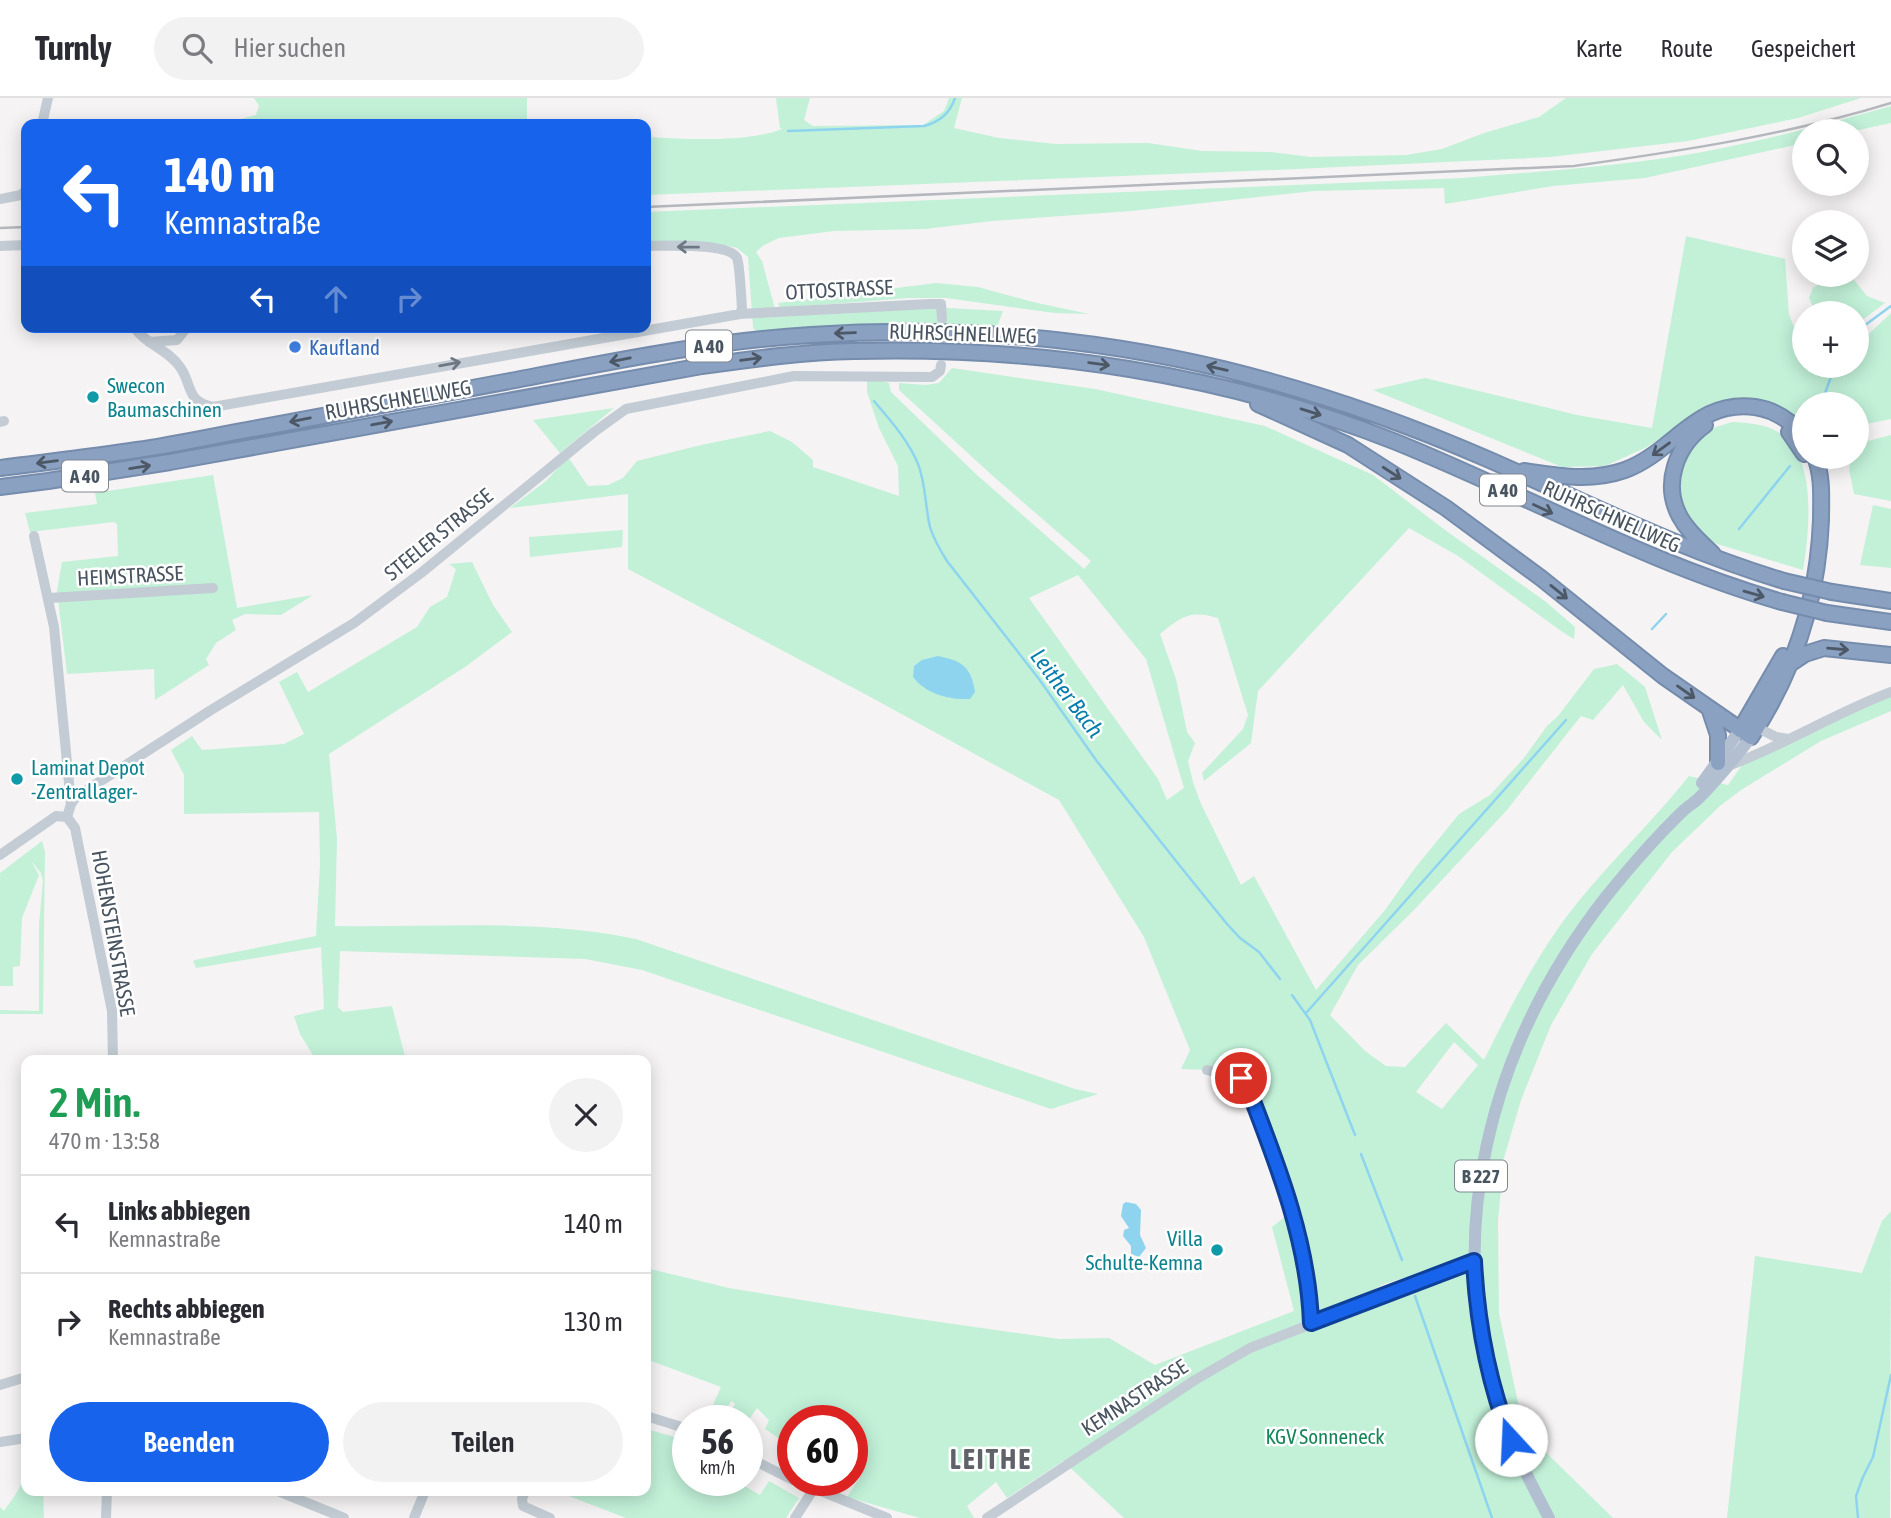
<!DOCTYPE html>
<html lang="de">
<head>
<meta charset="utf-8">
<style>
	:root { --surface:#fff; --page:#f2f2f3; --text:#2b2b33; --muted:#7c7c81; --line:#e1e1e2; --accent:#1763eb }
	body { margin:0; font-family:"Asap Condensed",sans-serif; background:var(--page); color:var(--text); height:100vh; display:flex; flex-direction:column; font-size:26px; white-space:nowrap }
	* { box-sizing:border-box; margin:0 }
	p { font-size:23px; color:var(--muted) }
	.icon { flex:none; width:38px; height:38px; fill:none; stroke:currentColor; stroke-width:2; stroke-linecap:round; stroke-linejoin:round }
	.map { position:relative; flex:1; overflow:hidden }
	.details { position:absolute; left:21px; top:957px; width:630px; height:441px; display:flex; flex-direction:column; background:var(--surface); border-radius:14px; box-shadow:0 4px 18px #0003 }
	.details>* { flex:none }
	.guide { position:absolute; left:21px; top:21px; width:630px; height:214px; border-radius:14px; box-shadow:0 4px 18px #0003; background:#1763eb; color:#fff; overflow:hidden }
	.controls { position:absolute; left:1792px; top:21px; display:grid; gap:14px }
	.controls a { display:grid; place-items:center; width:77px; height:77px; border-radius:50%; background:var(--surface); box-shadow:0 4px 18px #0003; font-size:35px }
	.speed { position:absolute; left:672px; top:1307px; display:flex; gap:14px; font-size:35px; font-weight:700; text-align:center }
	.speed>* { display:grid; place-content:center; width:91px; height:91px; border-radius:50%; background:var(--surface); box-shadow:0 4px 18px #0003; line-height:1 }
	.speed small { font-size:18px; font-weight:400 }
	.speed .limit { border:10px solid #d22; background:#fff; color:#111 }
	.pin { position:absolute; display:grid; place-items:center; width:60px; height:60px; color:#fff; margin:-30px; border:4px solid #fff; border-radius:50%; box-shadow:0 2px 7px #0007 }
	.me { position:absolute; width:77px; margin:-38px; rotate:340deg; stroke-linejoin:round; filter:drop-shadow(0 0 5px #0008) }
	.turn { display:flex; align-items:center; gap:24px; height:147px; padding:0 28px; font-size:32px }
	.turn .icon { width:91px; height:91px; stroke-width:2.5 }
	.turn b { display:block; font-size:49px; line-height:60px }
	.lanes { display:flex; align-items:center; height:66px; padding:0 28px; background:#0003; justify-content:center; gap:35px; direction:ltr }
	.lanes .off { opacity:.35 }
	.round { display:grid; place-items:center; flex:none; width:74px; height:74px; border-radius:37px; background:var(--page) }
	.headline { display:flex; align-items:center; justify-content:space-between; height:119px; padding:0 28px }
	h1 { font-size:42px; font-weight:600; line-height:52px; color:#1e9e55 }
	.primary-button { display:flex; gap:14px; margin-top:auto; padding:14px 28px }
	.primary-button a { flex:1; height:80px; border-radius:42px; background:var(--accent); color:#fff; font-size:28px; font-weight:600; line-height:80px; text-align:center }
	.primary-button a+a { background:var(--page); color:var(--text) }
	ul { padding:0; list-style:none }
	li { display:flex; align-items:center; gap:21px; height:98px; padding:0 28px; border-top:2px solid var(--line) }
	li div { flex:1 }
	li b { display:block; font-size:26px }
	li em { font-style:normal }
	header { display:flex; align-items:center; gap:42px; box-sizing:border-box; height:98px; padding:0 35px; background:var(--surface); border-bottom:2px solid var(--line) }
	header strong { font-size:33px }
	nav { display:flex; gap:38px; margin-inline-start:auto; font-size:24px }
	.search { width:490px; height:63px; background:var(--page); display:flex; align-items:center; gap:18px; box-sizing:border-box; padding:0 24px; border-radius:38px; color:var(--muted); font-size:26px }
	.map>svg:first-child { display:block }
	.green { fill:#c2f1d8; fill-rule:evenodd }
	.water { fill:#8ed4ef }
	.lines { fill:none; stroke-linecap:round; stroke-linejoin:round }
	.stream { stroke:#8ed4ef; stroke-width:2.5 }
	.highway-casing { stroke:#758cad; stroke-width:18 }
	.minor { stroke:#c3ccd4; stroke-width:10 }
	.major { stroke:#b2bfd1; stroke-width:12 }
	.highway { stroke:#8aa1c1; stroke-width:14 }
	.rail { stroke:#b4b7bd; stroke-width:2.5 }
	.highway-bridge-casing { stroke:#758cad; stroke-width:18; stroke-linecap:butt }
	.highway-bridge { stroke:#8aa1c1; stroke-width:14 }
	.oneway { stroke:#6e7884 }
	.oneway2 { stroke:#4c5866 }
	.route-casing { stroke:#0f4099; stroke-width:18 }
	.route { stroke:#1763eb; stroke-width:12 }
	.shop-dot { fill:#3f7fe0; stroke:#fff; stroke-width:2.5 }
	.culture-dot { fill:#0f9aa8; stroke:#fff; stroke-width:2.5 }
	.labels { text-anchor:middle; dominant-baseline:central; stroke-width:5; stroke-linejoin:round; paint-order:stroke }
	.shield { fill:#fff; stroke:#808790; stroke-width:2 }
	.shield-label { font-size:19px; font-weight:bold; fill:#495461 }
	.street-label { font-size:21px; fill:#495461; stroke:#fff }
	.shop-label { font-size:21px; fill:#366cbe; stroke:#fff; text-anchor:start }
	.culture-label { font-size:21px; fill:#0d838f; stroke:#fff; text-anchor:start }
	.park-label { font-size:21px; fill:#158757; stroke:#fff }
	.water-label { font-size:23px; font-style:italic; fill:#097ead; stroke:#fff }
	.district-label { font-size:28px; font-weight:bold; letter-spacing:2px; fill:#5f6268; stroke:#fff }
</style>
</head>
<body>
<header>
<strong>Turnly</strong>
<div class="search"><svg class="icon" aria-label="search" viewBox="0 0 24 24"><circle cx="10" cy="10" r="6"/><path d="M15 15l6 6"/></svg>Hier suchen</div>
<nav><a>Karte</a><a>Route</a><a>Gespeichert</a></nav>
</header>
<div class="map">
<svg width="1891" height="1420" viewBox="0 0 1891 1420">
	<rect width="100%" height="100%" fill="#f5f3f3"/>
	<path class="green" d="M254 0H527V26H264L233 23 256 17 259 8Z
		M776 0H810L804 22 813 28 923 27 944 13 949 0H962L954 30 999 40 1056 46 1148 45 1202 53 1271 54 1311 59 1406 57 1442 51 1484 35 1539 19 1566 0H1861L1798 20 1688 43 1550 59 1275 72 646 97V39C685 41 746 45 782 31L780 30Z
		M1891 8V25L1854 33H1804V45L1645 80 1553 88 1445 106 1444 90 1314 93 1131 113 992 123 925 131 834 133 779 140 764 147 756 154 762 163 777 218 929 209 1003 213 997 229 914 226 855 228 761 237 753 230 748 159 737 150 729 148 646 146V114L1463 80C1544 73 1627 68 1708 53 1770 41 1831 25 1891 8Z
		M1686 138 1785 161 1789 216 1804 256V268H1857V247L1891 215V321L1857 328V306H1804V328L1730 303 1708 309 1645 350 1605 368 1562 369 1373 292 1425 280 1577 317 1652 330Z
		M1834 177 1851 178 1867 198 1885 205 1857 226V215H1816L1809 200 1813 190Z
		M936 185 978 189 1033 204 1089 216 1055 215 946 200H908L780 210 778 205Z
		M952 270 1095 291 1265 328 1373 377 1445 432 1546 504 1575 529 1574 541 1561 533 1458 458 1409 430 1258 593 1251 645 1204 683 1202 675 1243 631 1248 617 1218 520C1190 512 1182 518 1160 536L1176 581 1187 634 1195 645 1188 663 1193 684 1201 706 1241 787 1254 778 1316 892 1385 812 1415 770 1459 716 1490 697 1523 661 1547 628 1558 618 1594 571 1617 566 1645 589 1662 642 1644 624 1623 587 1593 622 1581 618 1506 713 1414 812 1358 867 1330 917 1365 953 1386 968 1405 969 1446 925 1484 962C1506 918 1529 872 1557 832 1596 776 1647 731 1689 678L1728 687 1745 663 1777 650 1837 617 1891 596V613L1821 643 1741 692 1720 708 1672 754 1592 856 1551 927 1521 1002 1504 1060 1498 1122 1499 1215 1524 1333 1613 1420H1552L1512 1342 1487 1263 1475 1181 1477 1114C1472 1124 1474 1143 1473 1155 1471 1217 1485 1287 1510 1343 1522 1369 1535 1394 1548 1420H1124L1063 1363 1007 1400 996 1384 967 1408 974 1420H920L847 1399 862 1376 852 1370V1323H793V1340L790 1339 786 1345 765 1331 769 1322 757 1310 748 1323 731 1313 735 1306 732 1303 722 1315 713 1307 721 1289 646 1261V1170L729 1190 912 1220 1059 1241 1109 1240 1155 1267 1294 1213 1272 1129 1296 1110 1244 975 1218 965 1207 972 1181 971 1190 952 1144 839 1059 702 863 595 628 471V396L510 410 546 383 568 359 588 388 608 387 623 380 637 363 701 347 770 333 792 344 813 362V369L899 398 898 368 879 330 867 294V279L889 285 891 294 977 377 1084 471 1091 463 994 379 899 292V285L926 287 939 285ZM1078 477 1146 561 1184 690 1167 702 1158 681 1029 500ZM1454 944 1478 967 1442 1011 1416 994ZM1450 1172 1291 1235H1286L1319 1221 1384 1186 1404 1180Z
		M614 310 560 355 533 322Z
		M1732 324C1750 325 1769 326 1784 338 1817 364 1809 436 1803 472L1717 446C1707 440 1694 431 1688 420 1673 394 1681 352 1706 334 1712 329 1724 327 1732 324Z
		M1891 337V403L1854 396 1849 371 1851 360 1857 359V352L1864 344Z
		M213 377 237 510 313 497 281 517 245 516 232 522 236 532 216 545 206 561 209 567 155 602 154 571 67 576 57 493 62 464 118 458 117 426 114 424 30 434 25 415 97 406 95 395Z
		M1873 407 1891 411V470L1860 467Z
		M623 432 622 449 530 459 529 439Z
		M472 464 493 507 512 534 465 569 329 656 337 741 335 828C435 830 538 820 636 841L1075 991 1098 996 1051 1011 642 872 585 861 340 853 338 909 343 914 392 908 406 962H316L300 936 294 918 324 911 321 849 196 870 193 863 195 862 316 838 320 766 319 714 184 716V677L171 652 192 638 202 652 284 646 304 636 279 584 297 574 308 594 417 529 430 509 447 499 456 471 449 466Z
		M42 743 45 754 43 916H0V912L39 913V826L43 783 41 775 31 763 39 777 22 820 20 868 13 869V888H0V775Z
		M1891 1113 1890 1420H1727L1755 1158 1862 1175 1882 1123Z
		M646 1331 686 1342 688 1350 684 1360 688 1363V1382L736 1383 760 1397 769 1383 799 1400 786 1420H626L556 1393H646Z
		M26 1370V1393H43L44 1420H0V1409L4 1413C14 1399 23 1387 26 1370Z"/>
	<path class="water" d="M938 558C962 563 971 568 975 594L970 601C949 602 926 596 913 579L914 568 922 562Z
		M1126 1104 1136 1106 1141 1112 1140 1137 1146 1150 1139 1159 1131 1156V1148L1123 1138 1124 1132 1129 1130 1121 1118 1123 1106Z"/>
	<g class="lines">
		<path class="stream" d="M788 33 924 28C940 24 950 15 955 0
			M1857 233 1891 208
			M874 303C890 322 909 343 918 366 926 386 925 408 930 429 934 442 940 452 947 463L1039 581 1096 662 1180 768 1227 826 1240 840 1259 854 1280 881
			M1821 306 1835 268
			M1739 431 1790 368
			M1652 531 1666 516
			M1292 897 1310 922 1355 1037
			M1306 915 1566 622
			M1361 1056 1402 1162
			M1415 1198 1492 1420
			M1858 1420 1856 1398 1863 1379 1873 1359 1891 1277"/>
		<g class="highway-casing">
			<path id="highway" d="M1258 306 1348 347 1446 410 1541 480 1663 578 1751 639C1794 574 1818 500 1821 422 1821 401 1823 379 1815 359
				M1705 327C1676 348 1662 386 1680 419 1688 434 1702 445 1713 456
				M1789 334 1804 356
				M0 370C46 364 92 359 137 352 180 346 222 336 264 329 346 313 428 298 510 283 609 264 709 243 811 237 948 228 1089 239 1223 271 1313 293 1400 323 1485 360 1584 403 1680 452 1784 483
				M1524 373C1559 378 1591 384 1625 372 1674 354 1696 301 1755 309 1776 312 1791 323 1804 338
				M0 389 48 383 170 364 702 268C753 261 803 254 854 253 1038 248 1225 276 1396 344 1527 397 1646 465 1782 504
				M1832 494 1891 503
				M1827 515 1891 524
				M1790 566 1805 556 1824 550 1891 557
				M1709 610 1718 637V665
				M1740 632 1783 558"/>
		</g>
		<path class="minor" d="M42 26 48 0
			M0 101 21 97 26 92
			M0 148 26 147
			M646 148C663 148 729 144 737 160 740 168 741 199 742 210L740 216
			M134 229C145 246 169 252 180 269 193 287 185 303 213 309L740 216 930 206H941L942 221
			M149 244 177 242 187 229
			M0 324 4 323
			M34 438 54 529 71 706
			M49 500 213 490
			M1754 628 1776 639 1789 641
			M1728 668C1785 647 1835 615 1891 594
			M67 719 71 706 76 699 211 612 354 525 421 475 594 334 626 311 794 278 932 279 940 273 941 267
			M67 719 75 730 112 913 113 962
			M0 757 56 718 67 719
			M1207 972 1241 980 1246 985C1276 1063 1308 1141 1311 1225
			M0 1287 26 1279
			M646 1318 688 1331
			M0 1344 26 1340
			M747 1359 793 1382
			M794 1382 887 1420
			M278 1393 344 1420
			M525 1393 522 1401 523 1408 550 1420
			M106 1420 107 1393
			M414 1420 425 1393
			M795 1420 813 1392
			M987 1420 1195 1282 1250 1250 1474 1163"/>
		<path class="major" d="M1702 685 1740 632
			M1549 1420C1532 1387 1514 1354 1502 1319 1439 1138 1490 948 1605 800 1629 770 1655 740 1683 713 1688 708 1694 705 1699 700 1718 681 1735 660 1751 639"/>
		<use href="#highway" class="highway"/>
		<path class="rail" d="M646 109 1574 68C1681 53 1787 37 1891 5
			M0 130 26 129"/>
		<g class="highway-bridge-casing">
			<path id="highway-bridge" d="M1784 483 1832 494
				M1782 504 1827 515"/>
		</g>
		<use href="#highway-bridge" class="highway-bridge"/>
	</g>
	<defs><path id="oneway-shaft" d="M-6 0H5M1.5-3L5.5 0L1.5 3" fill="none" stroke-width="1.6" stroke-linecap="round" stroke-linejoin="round" transform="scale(1.75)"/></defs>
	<g class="oneway">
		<use href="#oneway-shaft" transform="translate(688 149) rotate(-179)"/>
		<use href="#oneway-shaft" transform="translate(450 266) rotate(-10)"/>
	</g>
	<g class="oneway2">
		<use href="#oneway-shaft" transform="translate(845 235) rotate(178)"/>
		<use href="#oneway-shaft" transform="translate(751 261) rotate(-7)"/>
		<use href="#oneway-shaft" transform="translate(620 262) rotate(169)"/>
		<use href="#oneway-shaft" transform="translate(1099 266) rotate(8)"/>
		<use href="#oneway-shaft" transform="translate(1217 270) rotate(-167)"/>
		<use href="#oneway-shaft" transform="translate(1311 314) rotate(17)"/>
		<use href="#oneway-shaft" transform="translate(300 322) rotate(169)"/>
		<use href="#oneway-shaft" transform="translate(382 325) rotate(-10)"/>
		<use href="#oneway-shaft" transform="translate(1661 351) rotate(144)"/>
		<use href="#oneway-shaft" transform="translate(47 364) rotate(173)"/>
		<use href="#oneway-shaft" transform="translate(140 369) rotate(-9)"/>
		<use href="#oneway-shaft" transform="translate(1392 375) rotate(33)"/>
		<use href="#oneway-shaft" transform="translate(1543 411) rotate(25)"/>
		<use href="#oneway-shaft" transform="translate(1559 494) rotate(39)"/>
		<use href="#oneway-shaft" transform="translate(1754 496) rotate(16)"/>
		<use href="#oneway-shaft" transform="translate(1838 551) rotate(5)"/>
		<use href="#oneway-shaft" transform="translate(1686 594) rotate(35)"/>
	</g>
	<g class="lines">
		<g class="route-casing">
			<path id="route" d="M1241 980 1246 985C1276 1063 1308 1141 1311 1225L1474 1163C1477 1224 1488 1284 1511 1342"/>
		</g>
		<use href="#route" class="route"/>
	</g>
	<circle class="shop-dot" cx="295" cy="249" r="7"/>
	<g class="culture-dot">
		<circle cx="93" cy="299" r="7"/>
		<circle cx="17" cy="681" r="7"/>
		<circle cx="1217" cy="1152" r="7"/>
	</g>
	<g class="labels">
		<g class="shield">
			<rect x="686" y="232.5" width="46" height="31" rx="5"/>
			<rect x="62" y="362.5" width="46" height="31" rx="5"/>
			<rect x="1480" y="376.5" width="46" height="31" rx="5"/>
			<rect x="1455" y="1062.5" width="52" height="31" rx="5"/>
		</g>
		<g class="shield-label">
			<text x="709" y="248">A 40</text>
			<text x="85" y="378">A 40</text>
			<text x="1503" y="392">A 40</text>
			<text x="1481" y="1078">B 227</text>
		</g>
		<g class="street-label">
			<text transform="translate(839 191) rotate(-3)">OTTOSTRASSE</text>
			<text transform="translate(963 235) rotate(2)">RUHRSCHNELLWEG</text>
			<text transform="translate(398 301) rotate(-10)">RUHRSCHNELLWEG</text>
			<text transform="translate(1612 418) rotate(24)">RUHRSCHNELLWEG</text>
			<text transform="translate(438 436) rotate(-39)">STEELER STRASSE</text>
			<text transform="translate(130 477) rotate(-3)">HEIMSTRASSE</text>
			<text transform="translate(114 835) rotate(80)">HOHENSTEINSTRASSE</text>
			<text transform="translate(1134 1299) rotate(-33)">KEMNASTRASSE</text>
		</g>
		<g class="shop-label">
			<text x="309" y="249">Kaufland</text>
		</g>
		<g class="culture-label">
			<text x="107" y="287">Swecon<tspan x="107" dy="24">Baumaschinen</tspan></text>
			<text x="31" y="669">Laminat Depot<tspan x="31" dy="24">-Zentrallager-</tspan></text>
			<text x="1203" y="1140" text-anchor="end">Villa<tspan x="1203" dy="24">Schulte-Kemna</tspan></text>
		</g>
		<g class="park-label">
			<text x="1325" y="1338">KGV Sonneneck</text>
		</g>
		<g class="water-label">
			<text transform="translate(1067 595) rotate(53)">Leither Bach</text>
		</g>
		<g class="district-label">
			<text x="991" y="1361">LEITHE</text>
		</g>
	</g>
</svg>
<div class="controls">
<a><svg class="icon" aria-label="search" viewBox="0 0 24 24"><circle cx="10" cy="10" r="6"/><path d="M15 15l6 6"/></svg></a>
<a><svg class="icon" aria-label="layers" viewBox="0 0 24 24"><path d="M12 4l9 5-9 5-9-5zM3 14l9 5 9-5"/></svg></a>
<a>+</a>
<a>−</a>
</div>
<div class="speed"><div>56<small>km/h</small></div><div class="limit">60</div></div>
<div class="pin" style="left:1241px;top:980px;background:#d93025"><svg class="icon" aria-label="arrive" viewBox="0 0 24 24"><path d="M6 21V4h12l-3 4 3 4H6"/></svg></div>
<svg class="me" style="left:1511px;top:1342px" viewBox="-20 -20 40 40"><circle r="19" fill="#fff"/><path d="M0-13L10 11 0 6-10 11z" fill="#1763eb"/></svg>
<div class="guide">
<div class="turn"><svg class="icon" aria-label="left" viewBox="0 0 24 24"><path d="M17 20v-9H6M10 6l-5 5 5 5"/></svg><div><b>140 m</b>Kemnastraße</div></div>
<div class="lanes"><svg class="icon" aria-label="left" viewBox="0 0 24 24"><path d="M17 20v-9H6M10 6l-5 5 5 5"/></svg><svg class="icon off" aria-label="ahead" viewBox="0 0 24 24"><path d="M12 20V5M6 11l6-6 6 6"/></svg><svg class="icon off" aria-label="right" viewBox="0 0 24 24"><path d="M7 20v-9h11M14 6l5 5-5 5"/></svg></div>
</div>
<section class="details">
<div class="headline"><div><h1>2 Min.</h1><p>470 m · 13:58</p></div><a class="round"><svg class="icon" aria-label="close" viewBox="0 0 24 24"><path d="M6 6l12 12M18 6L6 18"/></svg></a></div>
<ul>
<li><svg class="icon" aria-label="left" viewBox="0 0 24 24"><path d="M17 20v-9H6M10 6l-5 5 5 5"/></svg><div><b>Links abbiegen</b><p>Kemnastraße</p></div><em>140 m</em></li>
<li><svg class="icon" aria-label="right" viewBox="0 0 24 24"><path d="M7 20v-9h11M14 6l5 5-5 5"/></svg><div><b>Rechts abbiegen</b><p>Kemnastraße</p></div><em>130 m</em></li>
</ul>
<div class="primary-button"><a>Beenden</a><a>Teilen</a></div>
</section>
</div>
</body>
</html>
